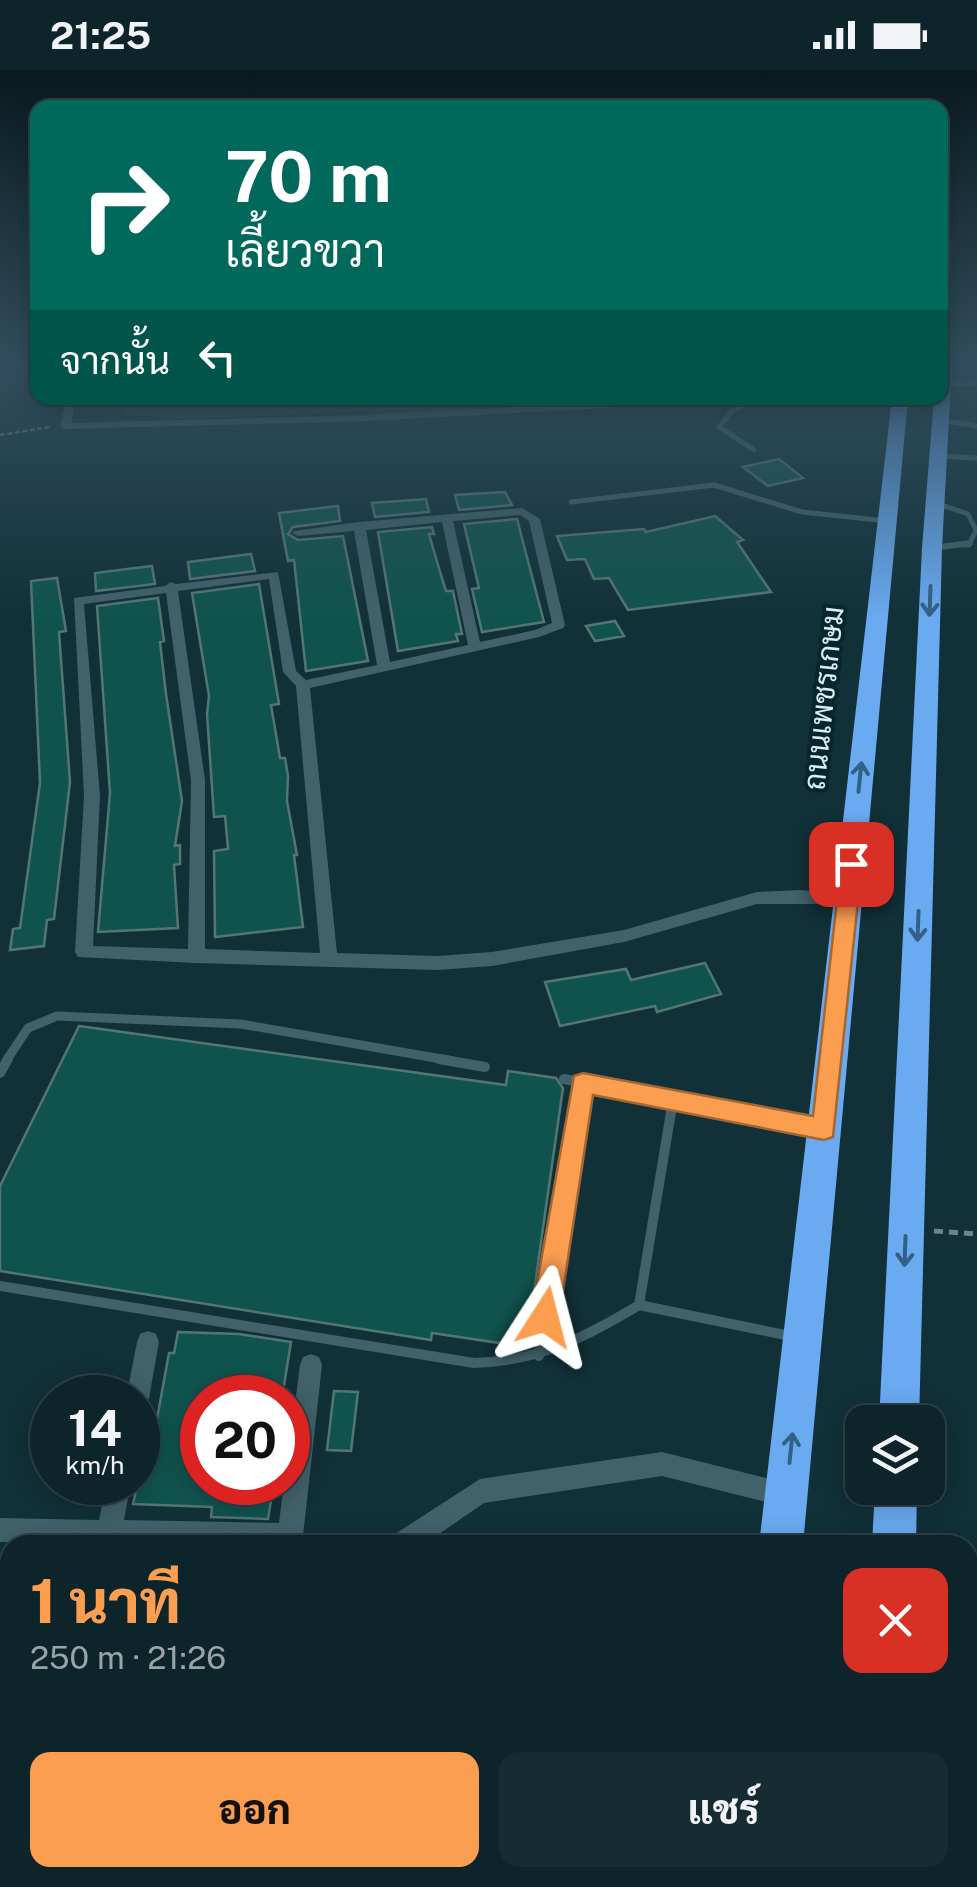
<!DOCTYPE html>
<html lang="th">
<head>
<meta charset="utf-8">
<style>
	:root { --surface:#0d242a; --page:#162c32; --text:#f1f3f6; --muted:#9aa4a8; --line:#2d4147; --accent:#fb9e50 }
	body { margin:0; font-family:"Public Sans",Sarabun,sans-serif; background:var(--page); color:var(--text); height:100vh; display:flex; flex-direction:column; font-size:38px; white-space:nowrap }
	* { box-sizing:border-box; margin:0 }
	p { font-size:32px; color:var(--muted) }
	.icon { flex:none; width:55px; height:55px; fill:none; stroke:currentColor; stroke-width:2; stroke-linecap:round; stroke-linejoin:round }
	.map { position:relative; flex:1; overflow:hidden }
	.details { position:absolute; left:0px; top:1465px; width:978px; height:352px; display:flex; flex-direction:column; background:var(--surface); border-radius:30px 30px 0 0; box-shadow:0 5px 25px #0003,0 0 0 2px var(--line) }
	.details>* { flex:none }
	.banner { position:absolute; left:30px; top:30px; width:918px; height:305px; border-radius:20px; box-shadow:0 5px 25px #0003,0 0 0 2px var(--line); background:#00695c; color:#fff; overflow:hidden }
	.fabs { position:absolute; left:845px; top:1335px; display:grid; gap:20px }
	.fabs a { display:grid; place-items:center; width:100px; height:100px; border-radius:20px; background:var(--surface); box-shadow:0 5px 25px #0003,0 0 0 2px var(--line); font-size:50px }
	.speed { position:absolute; left:30px; top:1305px; display:flex; gap:20px; font-size:50px; font-weight:700; text-align:center }
	.speed>* { display:grid; place-content:center; width:130px; height:130px; border-radius:50%; background:var(--surface); box-shadow:0 5px 25px #0003,0 0 0 2px var(--line); line-height:1 }
	.speed small { font-size:25px; font-weight:400 }
	.speed .limit { border:15px solid #d22; background:#fff; color:#111 }
	.pin { position:absolute; display:grid; place-items:center; width:85px; height:85px; color:#fff; margin:-42px; border-radius:20px; box-shadow:0 5px 15px #0006 }
	.me { position:absolute; width:110px; margin:-55px; rotate:9deg; stroke-linejoin:round; filter:drop-shadow(0 0 8px #0008) }
	.turn { display:flex; align-items:center; gap:35px; height:210px; padding:0 30px; font-size:45px }
	.turn .icon { width:130px; height:130px; stroke-width:2.5 }
	.turn b { display:block; font-size:70px; line-height:85px }
	.then { display:flex; align-items:center; height:95px; padding:0 30px; background:#0003; gap:20px; font-size:38px }
	.round { display:grid; place-items:center; flex:none; width:105px; height:105px; border-radius:20px; background:var(--page) }
	.headline { display:flex; align-items:center; justify-content:space-between; height:170px; padding:0 30px }
	h1 { font-size:60px; font-weight:800; line-height:75px; color:var(--accent) }
	.action { display:flex; gap:20px; margin-top:auto; padding:20px 30px }
	.action a { flex:1; height:115px; border-radius:20px; background:var(--accent); color:#111; font-size:40px; font-weight:800; line-height:115px; text-align:center }
	.action a+a { background:var(--page); color:var(--text) }
	.status { display:flex; justify-content:space-between; align-items:center; height:70px; padding:0 50px; background:var(--surface); direction:ltr }
	.status svg { height:28px; fill:currentColor }
	.map>svg:first-child { display:block }
	.green { fill:#234c34 }
	.building { fill:#10534e; stroke:#547672; stroke-width:2.5 }
	.lines { fill:none; stroke-linecap:round; stroke-linejoin:round }
	.path-far1 { stroke:#6c858c; stroke-width:2.5; stroke-dasharray:5 2.5; stroke-linecap:butt }
	.path { stroke:#6c858c; stroke-width:5; stroke-dasharray:9 6; stroke-linecap:butt }
	.lane-far3 { stroke:#42616a; stroke-width:5 }
	.lane-far2 { stroke:#42616a; stroke-width:6 }
	.lane-far1 { stroke:#42616a; stroke-width:9 }
	.lane { stroke:#42616a; stroke-width:10 }
	.street { fill:#42616a; fill-rule:evenodd }
	.highway { fill:#69aaf1; fill-rule:evenodd }
	.oneway { stroke:#336186 }
	.route { fill:#fb9e50; stroke:#a36734; stroke-width:2.5 }
	.labels { text-anchor:middle; dominant-baseline:central; stroke-width:8; stroke-linejoin:round; paint-order:stroke }
	.street-label { font-size:30px; fill:#dcedf3; stroke:#06262e }
</style>
</head>
<body>
<div class="status"><b>21:25</b><svg viewBox="0 0 49 12"><path d="M0 12V9h3v3zM5 12V6h3v6zM10 12V3h3v9zM15 12V0h3v12zM26 1h20v11H26zM47 4h2v5h-2z"/></svg></div>
<div class="map">
<svg width="977" height="1817" viewBox="0 0 977 1817">
	<rect width="100%" height="100%" fill="#113038"/>
	<path class="green" d="M129 328H609L606 337 369 346 368 341 196 349 124 345Z"/>
	<path class="building" d="M779 389 803 408 768 416 743 397Z
		M505 422 512 435 459 440 455 425Z
		M426 429 429 442 375 447 372 433Z
		M338 436 340 451 293 457 288 464 298 470 343 466 368 591 306 601 294 490 288 491 279 443Z
		M715 446 743 470 737 472 771 522 628 540 609 508 594 509 585 489 567 490 557 466 644 459 646 462Z
		M517 449 544 552 482 562 472 519 479 518 464 454Z
		M432 457 434 464H429L438 495 446 521H453L462 564H456L458 571 398 581 378 462Z
		M251 484 255 501 190 509 188 492Z
		M152 496 155 514 96 521 95 503Z
		M57 508 66 561 59 562 70 712 54 849 47 850 44 876 10 880 13 859 20 858 40 713 31 511Z
		M259 514 279 634 271 635 280 688H285L288 706 287 731 297 785H294L303 857 215 867 214 781 228 779 225 746 214 747 207 644 209 626 192 523Z
		M158 528 164 571 160 572 166 624 182 731 175 776 180 775V794L174 795 178 858 98 862 110 723 97 536Z
		M615 551 624 566 595 571 586 556Z
		M705 893 721 924 657 942 655 936 560 956 545 912 626 899 631 910Z
		M79 956 506 1015 508 1001 556 1008 563 1018 526 1277 432 1263 431 1270 0 1201V1116Z
		M178 1262 239 1264 291 1272 282 1328H202V1412H274L268 1449 211 1447 212 1437 133 1434 140 1403 147 1404 169 1283H174Z
		M334 1321 358 1322 351 1381 327 1380Z"/>
	<g class="lines">
		<path class="path-far1" d="M0 365 50 357"/>
		<path class="path" d="M934 1161 977 1164"/>
		<path class="lane-far3" d="M941 350 977 356
			M754 380 719 357 731 342 755 328
			M939 386 977 388
			M571 432 714 415 802 442 887 451
			M936 433 968 444 976 460 969 475H964"/>
		<path class="lane-far2" d="M933 478 970 473"/>
		<path class="lane-far1" d="M6 991 28 958 57 946 241 954 453 991"/>
		<path class="lane" d="M439 989 485 997
			M0 1003 8 989
			M564 1009 816 1058
			M0 1216 474 1293C538 1291 585 1268 639 1235L795 1267
			M639 1235 673 1030
			M539 1286 583 1013"/>
		<path class="street" d="M977 310V316H940L943 311Z
			M67 328H77L71 353 368 345 690 328H739L734 331 368 351 65 359 60 356Z
			M522 438 540 449 565 555 563 558 539 567 310 618 337 883 437 886 492 882 624 860 757 822 800 820 847 824 853 826 855 830 853 834H757L624 872 492 896 437 900 196 893 78 887 75 882 84 726 74 528 165 516 171 512 176 514 278 502 296 601 306 610 377 595 354 461 298 466 292 463 294 461 359 452ZM520 445 529 451 552 553 535 560 480 572 453 451ZM442 452 468 575 390 592 366 460ZM269 509 283 602 296 616 320 883 205 879V710L178 521ZM166 523 191 710 188 879 93 876 100 726 84 534Z
			M148 1261 156 1264 159 1272 149 1328 145 1336 138 1339V1328H126L137 1272 140 1264Z
			M311 1284 319 1287 322 1295 303 1466 299 1475 0 1472V1448L99 1450 107 1412H131L124 1450 279 1453 284 1412H288V1389L300 1295 303 1287Z
			M662 1382 786 1413 795 1416 798 1425 795 1434 786 1437 662 1406 484 1433 423 1475H388L392 1466 480 1409Z"/>
		<path class="highway" d="M940 294H952L942 478 919 1352H879L922 478 934 328H940Z
			M892 328H908L803 1475H759Z
			M875 1418H917L916 1475H872Z
			M722 1808H772V1817H720Z
			M856 1808H906L907 1817H855Z"/>
	</g>
	<defs><path id="oneway-shaft" d="M-6 0H5M1.5-3L5.5 0L1.5 3" fill="none" stroke-width="1.6" stroke-linecap="round" stroke-linejoin="round" transform="scale(2.5)"/></defs>
	<g class="oneway">
		<use href="#oneway-shaft" transform="translate(930 531) rotate(92)"/>
		<use href="#oneway-shaft" transform="translate(860 707) rotate(-84)"/>
		<use href="#oneway-shaft" transform="translate(918 856) rotate(92)"/>
		<use href="#oneway-shaft" transform="translate(905 1181) rotate(92)"/>
		<use href="#oneway-shaft" transform="translate(791 1378) rotate(-84)"/>
	</g>
	<linearGradient id="sky" x2="0" y2="1"><stop stop-color="#091a1f"/><stop offset="0.54" stop-color="#324e5e"/><stop offset="1" stop-color="#324e5e" stop-opacity="0"/></linearGradient>
	<rect width="977" height="549" fill="url(#sky)"/>
	<path class="route" d="M851 786 862 794 833 1067 824 1070 593 1025 559 1247 555 1257 545 1261 535 1257 531 1247 574 1006 583 1003 813 1046 841 794Z"/>
	<g class="labels">
		<g class="street-label">
			<text transform="translate(823 628) rotate(-84)">ถนนเพชรเกษม</text>
		</g>
	</g>
</svg>
<div class="fabs">
<a><svg class="icon" aria-label="layers" viewBox="0 0 24 24"><path d="M12 4l9 5-9 5-9-5zM3 14l9 5 9-5"/></svg></a>
</div>
<div class="speed"><div>14<small>km/h</small></div><div class="limit">20</div></div>
<div class="pin" style="left:851px;top:794px;background:#d93025"><svg class="icon" aria-label="arrive" viewBox="0 0 24 24"><path d="M6 21V4h12l-3 4 3 4H6"/></svg></div>
<svg class="me" style="left:545px;top:1247px" viewBox="-20 -20 40 40"><path d="M0-17L14 15 0 8-14 15z" fill="#fb9e50" stroke="#fff" stroke-width="4"/></svg>
<div class="banner">
<div class="turn"><svg class="icon" aria-label="right" viewBox="0 0 24 24"><path d="M7 20v-9h11M14 6l5 5-5 5"/></svg><div><b>70 m</b>เลี้ยวขวา</div></div>
<div class="then">จากนั้น<svg class="icon" aria-label="left" viewBox="0 0 24 24"><path d="M17 20v-9H6M10 6l-5 5 5 5"/></svg></div>
</div>
<section class="details">
<div class="headline"><div><h1>1 นาที</h1><p>250 m · 21:26</p></div><a class="round" style="background:#d93025;color:#fff"><svg class="icon" aria-label="close" viewBox="0 0 24 24"><path d="M6 6l12 12M18 6L6 18"/></svg></a></div>
<div class="action"><a>ออก</a><a>แชร์</a></div>
</section>
</div>
</body>
</html>
